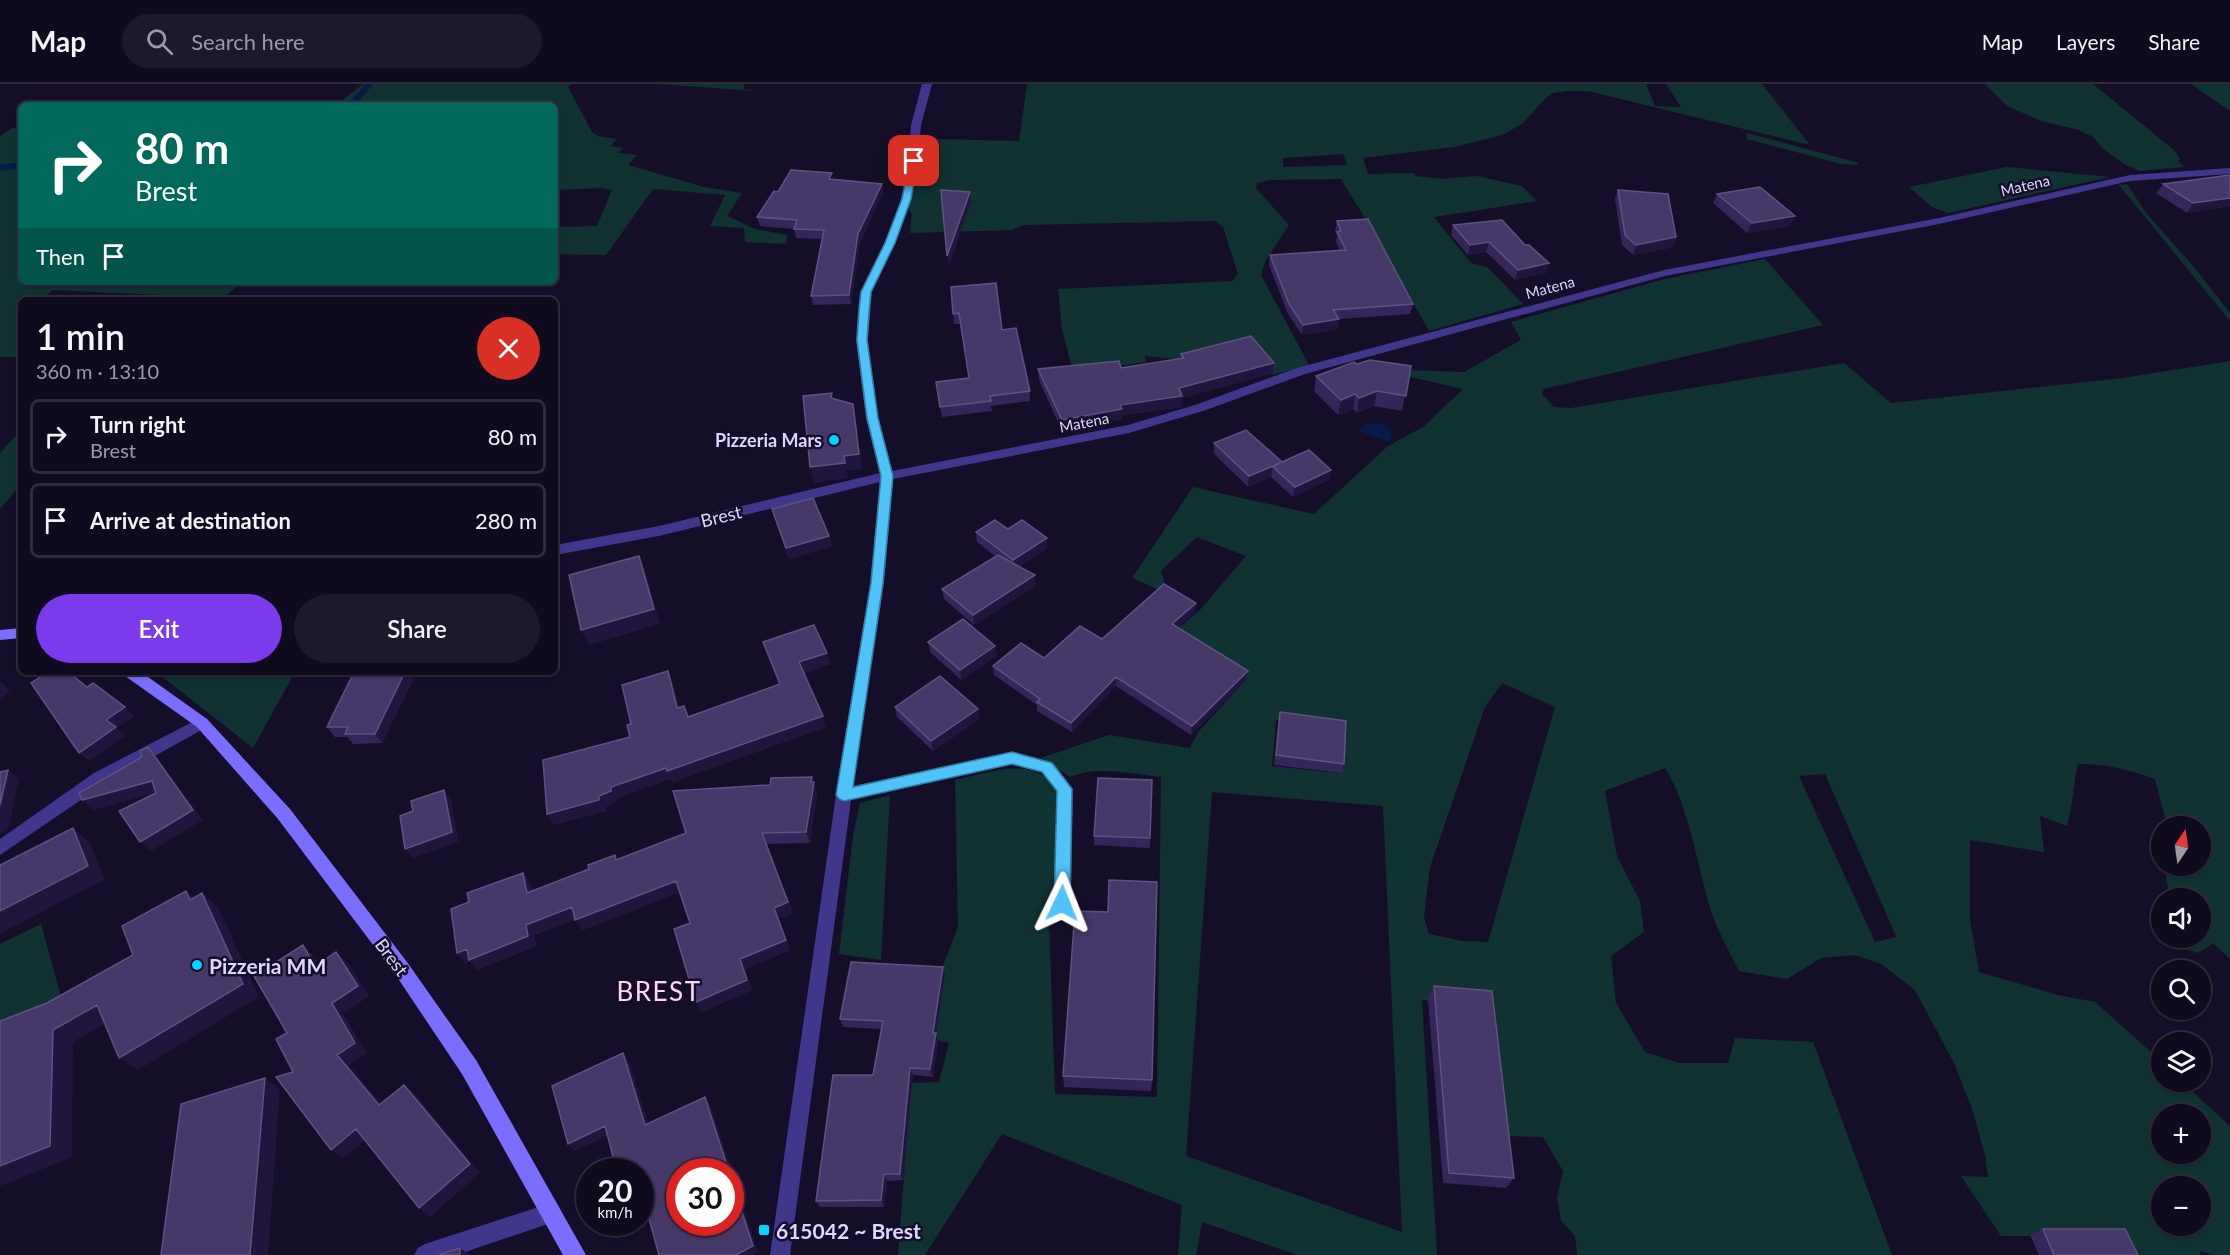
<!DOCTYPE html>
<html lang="en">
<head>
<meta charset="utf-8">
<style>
	:root { --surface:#100a1f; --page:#1e182c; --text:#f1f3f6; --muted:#9c9aa4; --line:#302b3d; --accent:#7c3aed }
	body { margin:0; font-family:Lato,sans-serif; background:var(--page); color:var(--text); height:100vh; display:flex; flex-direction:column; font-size:22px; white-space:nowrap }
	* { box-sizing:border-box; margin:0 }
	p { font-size:20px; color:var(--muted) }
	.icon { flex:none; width:33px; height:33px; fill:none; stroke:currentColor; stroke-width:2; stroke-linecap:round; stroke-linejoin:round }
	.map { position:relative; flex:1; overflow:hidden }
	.drawer { position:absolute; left:18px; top:213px; width:540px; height:378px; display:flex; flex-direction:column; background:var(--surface); border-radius:9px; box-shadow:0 2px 4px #0004,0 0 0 2px var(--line) }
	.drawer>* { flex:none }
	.banner { position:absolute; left:18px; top:18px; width:540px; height:183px; border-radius:9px; box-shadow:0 2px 4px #0004,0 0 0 2px var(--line); background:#00695c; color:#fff; overflow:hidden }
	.needle { width:39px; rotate:13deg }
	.tools { position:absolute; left:2151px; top:732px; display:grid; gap:12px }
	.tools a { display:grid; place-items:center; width:60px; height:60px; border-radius:50%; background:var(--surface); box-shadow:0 2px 4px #0004,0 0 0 2px var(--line); font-size:30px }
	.speed { position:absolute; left:576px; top:1074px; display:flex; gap:12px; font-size:30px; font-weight:700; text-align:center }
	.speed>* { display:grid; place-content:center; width:78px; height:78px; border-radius:50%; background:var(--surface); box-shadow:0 2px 4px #0004,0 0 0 2px var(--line); line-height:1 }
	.speed small { font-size:15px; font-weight:400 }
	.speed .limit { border:9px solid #d22; background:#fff; color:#111 }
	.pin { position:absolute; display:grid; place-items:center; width:51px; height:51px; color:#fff; margin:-26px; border-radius:12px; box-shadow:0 3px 9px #0006 }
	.me { position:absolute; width:66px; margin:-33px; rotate:2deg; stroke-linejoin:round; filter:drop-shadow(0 0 4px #0008) }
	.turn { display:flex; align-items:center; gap:21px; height:126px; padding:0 18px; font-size:27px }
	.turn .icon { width:78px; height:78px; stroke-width:2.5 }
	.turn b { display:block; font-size:42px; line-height:51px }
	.then { display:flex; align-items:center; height:57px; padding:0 18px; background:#0003; gap:12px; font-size:22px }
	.round { display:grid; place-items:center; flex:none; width:63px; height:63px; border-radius:32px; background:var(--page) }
	.headline { display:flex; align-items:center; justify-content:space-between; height:102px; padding:0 18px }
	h1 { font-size:36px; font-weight:600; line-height:45px }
	.action { display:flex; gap:12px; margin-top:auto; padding:12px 18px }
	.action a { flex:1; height:69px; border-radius:36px; background:var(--accent); color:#fff; font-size:24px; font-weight:600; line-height:69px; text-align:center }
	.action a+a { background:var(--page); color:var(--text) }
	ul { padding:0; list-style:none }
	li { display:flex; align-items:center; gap:18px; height:75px; margin:0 12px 9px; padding:0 6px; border:3px solid var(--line); border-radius:9px }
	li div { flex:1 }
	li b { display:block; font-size:22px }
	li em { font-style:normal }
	header { display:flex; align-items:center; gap:36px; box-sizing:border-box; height:84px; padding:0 30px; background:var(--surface); border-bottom:2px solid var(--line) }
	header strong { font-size:28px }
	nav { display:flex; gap:33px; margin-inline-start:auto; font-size:21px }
	.search { width:420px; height:54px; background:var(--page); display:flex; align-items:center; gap:15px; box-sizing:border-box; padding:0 21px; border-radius:33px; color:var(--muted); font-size:22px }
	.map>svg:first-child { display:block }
	.green { fill:#113233; fill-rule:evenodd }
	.water { fill:#071a49 }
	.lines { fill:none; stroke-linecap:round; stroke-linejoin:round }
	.stream { stroke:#071a49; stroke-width:6 }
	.street { fill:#40368b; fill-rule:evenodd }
	.secondary { fill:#7b6dff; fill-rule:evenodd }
	.wall { fill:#342658 }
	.shaded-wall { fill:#20153d }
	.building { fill:#46396a; stroke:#5e5281; stroke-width:1.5 }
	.route { fill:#4fc3f7; stroke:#337fa1; stroke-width:1.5 }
	.poi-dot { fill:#02d4ff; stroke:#150e29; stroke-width:2 }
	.labels { text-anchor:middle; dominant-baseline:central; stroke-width:5; stroke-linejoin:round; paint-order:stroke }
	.far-street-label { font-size:15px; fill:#ded6ff; stroke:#150e29 }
	.poi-label { font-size:18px; font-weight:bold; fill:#ded6ff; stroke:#150e29; text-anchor:end }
	.street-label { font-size:18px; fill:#ded6ff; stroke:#150e29 }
	.near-poi-label { font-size:21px; font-weight:bold; fill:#ded6ff; stroke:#150e29; text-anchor:start }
	.near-quarter-label { font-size:26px; letter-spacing:1.5px; fill:#ffd8ee; stroke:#150e29 }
</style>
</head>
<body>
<header>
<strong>Map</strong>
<div class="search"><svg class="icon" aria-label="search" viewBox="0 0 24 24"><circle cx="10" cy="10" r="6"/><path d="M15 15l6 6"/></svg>Search here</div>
<nav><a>Map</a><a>Layers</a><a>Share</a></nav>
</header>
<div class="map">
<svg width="2230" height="1171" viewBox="0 0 2230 1171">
	<rect width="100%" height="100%" fill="#150e29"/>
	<path class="green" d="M363 0H571L568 3 592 48 598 52 617 55 610 62 623 64 618 69 637 71 628 81 704 103 742 109 727 132 755 145 787 151 786 160 745 158 744 144 710 142 725 111 653 105 606 171 555 170V143L597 142 612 106 603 104 555 106V21H336Z
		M657 0H744V5L756 7Z
		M1027 0H1646L1655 22 1681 23 1666 0H1762L1810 61 1588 7H1567L1553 9 1547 13 1522 40 1502 51 1454 63 1363 74 1368 90 1414 89 1415 92 1442 95 1477 92 1522 102 1537 117 1434 133 1471 179 1487 183 1523 220 1429 247 1368 139 1341 95 1270 96 1257 99 1256 104 1289 141 1265 178 1261 191 1309 281 1273 291 1250 261 1187 276 1145 272 1146 278 1073 288 1062 245 1058 205 1232 197 1238 190 1223 143 1215 137 1023 141 1012 146 910 149 912 130 908 124C910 115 918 95 919 87 921 72 912 56 935 55L1019 57ZM1343 70 1347 81 1283 83V74Z
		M1985 0H2093L2174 66 2180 75 2178 78 2185 83 2140 87 2124 80 2102 64 2093 53 2079 46 2041 37 2007 22Z
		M2191 0H2230V27Z
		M12 44H21V198H241L221 216H201L203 213 53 206 42 216H21V273H0V52Z
		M1747 49 1859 79 1856 81 1841 80 1747 55Z
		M2007 83 2110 93 1948 129 1932 123 1909 103Z
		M2127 100 2146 129 2194 183 2230 229V237L2119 101Z
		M1765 175 1823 241 1543 305 1542 310 1554 323 1571 324 1844 279 1891 319 2123 294 2230 277V875L2213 859 2198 869 2180 864 2179 854H2200V814H2171L2166 795V782H2200V742H2167L2155 695C2129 686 2105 679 2078 680 2073 701 2073 721 2067 742L2040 732 2044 768 1970 756V835L1979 888 2058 911 2095 918 2161 977 2162 998H2182L2230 1042V1171H2214L2200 1167V1171H2124L2109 1152H2001L1961 1092 1988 1093 1985 1071 1973 1028 1955 981 1915 906 1881 880 1855 871 1821 874 1787 895 1739 887C1729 867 1717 846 1710 824 1698 783 1688 719 1665 684L1605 707 1617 772 1640 817 1644 848 1611 872 1616 919 1645 968 1679 979H1728L1735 954 1813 958 1892 1171H1577L1575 1152 1561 1137 1557 1114 1563 1087 1543 1053 1502 1052 1484 920 1422 916 1437 1171H1297L1202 1138 1196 1171H1178L1182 1121 1002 1050 925 1171H898L911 999 939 998 949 959 934 955 942 884 958 843 955 696C993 688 1043 667 1061 716L1049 836 1055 1010 1157 1013 1161 693C1132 690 1098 681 1070 693L1041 674 1109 651 1190 664 1198 648 1244 598 1175 547 1200 526 1246 472 1197 453 1161 487 1168 510 1132 494 1193 403 1314 430 1388 362 1423 343 1463 305 1402 291 1409 286 1464 288 1521 256 1511 238 1665 195ZM1502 599 1555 623 1488 858 1462 857 1429 850 1424 833 1430 783 1485 623ZM1276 636 1347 647 1339 689 1272 682ZM1825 690 1896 852V853L1875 858 1799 692ZM1212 708 1383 722 1402 1148 1186 1072ZM2162 1030H2200V1070H2162ZM2162 1102H2200V1142H2162Z
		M21 346V400L0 425V369Z
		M156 588H295L253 664Z
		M890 711 881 876 839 870 853 752 860 719Z
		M41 840 65 927 0 950V860Z"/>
	<path class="water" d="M1367 340C1377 339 1388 339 1392 350L1390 358 1358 347Z"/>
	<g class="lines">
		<path class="stream" d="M352 21 369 0
			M0 84 21 81"/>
		<path class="street" d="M922 0H932L921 41 918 77 911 115 895 159 872 208 868 256 878 334 892 387 1128 341 1195 321 1297 284 1664 186 1939 134 2130 91 2230 84V90L2130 97 1939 140 1665 192 1305 290 1203 327 1129 349 893 395 884 499 853 702 1012 668 1053 678 1073 705 1071 819 1068 824 1062 827 1056 824 1053 819 1057 707 1042 688 1012 680 851 716 790 1171H770L836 711 870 499 880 398 659 452 555 471V461L659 442 880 389 866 334 856 256 858 227 860 208 885 159 901 115 908 77 911 41Z
			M202 633 207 635 210 639 207 643 106 699 0 771V755L94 689Z
			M551 1119 558 1122 561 1129 558 1136 551 1139 456 1171H414L418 1164 425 1160Z"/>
		<path class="secondary" d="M21 544V554L0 556V546Z
			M122 588H141L207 635 290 725 407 878 476 976 586 1171H563L462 990 395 890 278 735 197 643 125 592Z"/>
	</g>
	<path class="wall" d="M2230 91V122L2187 129 2156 109 2163 100Z
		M833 95 882 100 883 109 860 159 851 220 813 221 811 212 822 155 796 154 794 145 760 142 757 133 778 108Z
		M1618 106 1676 153 1673 163 1633 171 1622 161 1615 115Z
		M1717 110 1790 142 1747 149 1713 119Z
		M1337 137 1413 220 1410 230 1339 235 1337 245 1302 251 1288 230 1269 181 1270 171 1340 166 1336 158 1337 151 1335 147Z
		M1453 141 1525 161 1549 179 1546 189 1515 196 1486 168 1468 171 1451 151Z
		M951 203 1002 246 1030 307V317L991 322 992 327 942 333 936 298 969 294 960 240H954Z
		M1181 270 1274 279 1273 289 1182 314V323L1122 331V335L1062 347 1039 296 1038 285 1121 284 1181 275Z
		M1357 280 1411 282 1402 327 1374 322 1357 329 1353 325 1338 331 1314 307 1316 292Z
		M1214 359 1282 378 1331 386 1329 396 1293 413 1271 393 1248 403 1214 370Z
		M772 425 829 452 832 462 789 475Z
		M1008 445 1047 464 1019 483 1035 491V502L974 541 944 515 942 505 995 472 977 458 976 448Z
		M1196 519 1195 528 1178 544 1246 596 1191 651 1116 602 1072 648 1037 627V621L994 591 993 582 1044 574 1102 555Z
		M763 558 830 580 804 589 826 643 672 698 670 695 617 714V718L605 723 606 727 554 741 630 653 631 640 673 599 679 624 689 632 780 601Z
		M928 558 995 562 996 572 961 596 930 568Z
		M354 588H417L382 659 353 660 347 653H335L327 643Z
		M895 623 979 635 933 667 897 633Z
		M1280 628 1344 680 1342 689 1274 681Z
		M1152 696 1150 764 1094 761V752Z
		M814 698 817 709 810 759 766 760 793 829 778 835 790 866 745 885 752 906 702 928 696 918 690 839 680 808 582 846 575 835 534 851 536 862 477 886 470 877 465 879 457 869 469 818 523 789 530 799 532 807 618 775 686 749 770 701Z
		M945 891 936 949 938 957 933 993 913 991 903 1096 887 1097 884 1123H820L816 1117 873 991 881 945 843 943 840 935Z
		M1434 902 1514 1094 1506 1104 1443 1099 1428 915Z
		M1063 992 1152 996 1151 1007 1064 1003Z
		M2043 1145 2138 1171H2039L2030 1151Z"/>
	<path class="shaded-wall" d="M882 100 883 109 860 159 851 220 849 211 858 150Z
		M970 108 971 118 949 182 947 172Z
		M2230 114V122L2187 129 2193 119Z
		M1795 132 1790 142 1747 149 1752 139Z
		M1676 153 1673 163 1633 171 1636 161Z
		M1489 158 1486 168 1468 171 1470 161Z
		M1549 179 1546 189 1515 196 1518 186Z
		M1339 235 1337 245 1302 251 1303 241Z
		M1274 279 1273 289 1182 314V323L1122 331V335L1062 347V336Z
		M1377 307 1374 322 1357 329 1359 314Z
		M1355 310 1353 325 1338 331 1341 316Z
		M853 320 856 335 862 385 847 387 848 394 814 399 810 383 844 372Z
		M1273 383 1271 393 1248 403 1249 392Z
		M1331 386 1329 396 1293 413 1295 403Z
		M829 452 832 462 789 475 786 464Z
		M1047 454V464L1014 486 1013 476Z
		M639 472 645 487 660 540 589 561 581 546Z
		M1035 491V502L974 541 973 531Z
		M1196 519 1195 528 1172 550V540Z
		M995 562 996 572 961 596 960 586Z
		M827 569 830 580 803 590 799 578Z
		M668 587 673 599 682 635 677 624Z
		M1248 587 1246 596 1191 651 1192 642Z
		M405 588H417L382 659 375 650Z
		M1116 593V602L1072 648 1071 639Z
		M0 597 10 607 0 616Z
		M125 623 134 632 117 644 125 652 89 677 79 669 106 636Z
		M978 625 979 635 933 667 931 657Z
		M823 632 826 643 672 698 670 695 617 714V718L605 723 606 727 554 741 547 730 599 712 611 703 666 684Z
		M148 663 157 673 203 736 151 767 140 758 193 726Z
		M8 686 19 695 8 746 0 750V721Z
		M812 693 817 709 810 759 806 748Z
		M152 697 162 707 93 726 82 716Z
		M444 706 451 715 459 758 413 774 405 765Z
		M73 744 89 758 105 795 0 850V827Z
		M762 749 793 829 778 835 790 866 745 885 752 906 702 928 696 918 774 824Z
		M523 789 530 799 534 819 527 809Z
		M676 797 681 808 582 846 575 836Z
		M186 807 202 821 190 816Z
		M202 809 218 823 259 913 138 986 119 974Z
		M572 823 579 833 534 851 536 862 477 886 470 877 465 879 457 869Z
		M303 861 314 872 326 893 315 882Z
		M336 868 348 879 369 912 343 930 367 969 349 981 390 1031 379 1021 337 971 332 919Z
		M943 883 945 891 935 957 933 949Z
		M97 921 116 934 73 958 72 1073 0 1102V1082L53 946Z
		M936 949 938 957 933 993 930 985Z
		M623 969 629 977 651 1048 645 1041Z
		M910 984 913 991 903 1096 900 1090Z
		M265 994 280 1006 268 1171H250Z
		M404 1001 415 1010 480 1089 430 1133 419 1124Z
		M705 1013 710 1020 758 1168 753 1171H736L730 1088H729Z
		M605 1042 611 1050 575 1067 568 1060Z
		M356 1045 368 1054 343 1074 331 1066Z
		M884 1090 887 1097 884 1123 881 1116Z
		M642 1109 648 1115 640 1119V1110Z
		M460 1164 470 1171H460Z"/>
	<path class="building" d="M791 86 832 89 829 95 882 100 858 150 849 211 811 212 824 146 794 145 797 136 757 133 774 107 778 108Z
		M2230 91V114L2193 119 2163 100Z
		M1760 103 1795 132 1752 139 1717 110Z
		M941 106 970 108 947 172Z
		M1618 106 1668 110 1676 153 1636 161 1625 151Z
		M1368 135 1413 220 1333 226 1339 235 1303 241 1289 220 1270 171 1346 166 1337 148 1341 147 1337 137Z
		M1502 136 1525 161H1529L1549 179 1518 186 1489 158 1470 161 1453 141Z
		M996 199 1002 246 1016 244 1030 307 990 312 991 317 940 323 936 298 969 294 959 229 953 230 951 203Z
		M1251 252 1274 279 1179 304 1182 312 1120 321 1122 325 1062 336 1038 285 1119 277 1121 284 1184 274 1181 270Z
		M1370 276 1411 282 1406 312 1377 307 1359 314 1355 310 1341 316 1316 292 1354 278 1357 280Z
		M832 309 831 314 853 320 859 370 844 372 845 379 810 383 803 312Z
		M1246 346 1282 378 1309 366 1331 386 1295 403 1273 383 1280 379 1249 392 1214 359Z
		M813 414 829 452 786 464 772 425Z
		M995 436 1008 445 1022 436 1047 454 1013 476 976 448Z
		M998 471 1035 491 973 531 942 505Z
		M639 472 654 525 581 546 569 491Z
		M1164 500 1196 519 1172 540 1248 587 1192 642 1116 593 1071 639 1037 618 1040 615 993 582 1021 559 1044 574 1080 542 1102 555Z
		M963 535 995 562 960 586 928 558Z
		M814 541 827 569 799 578 823 632 667 687 666 684 611 703V707L599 712V716L547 730 543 676 630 653 627 641 631 640 622 601 668 587 677 624 684 622 688 633 780 600 763 558Z
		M48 588H68L87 603 93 599 125 623 106 636 116 643 79 669 31 599Z
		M354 588H405L375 650H345L348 643H327Z
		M940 592 978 625 931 657 895 623Z
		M1280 628 1346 637 1344 680 1276 671Z
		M148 663 193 726 140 758 119 727 156 709 152 697 82 716 79 709 142 673 140 667Z
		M8 686 0 721V688Z
		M812 693 811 698H814L806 748 762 749 788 818 774 824 786 856 740 875 747 896 696 918 674 845 690 839 676 797 575 836 572 823 526 841 528 852 469 876 467 865 457 869 451 825 469 818 467 809 523 789 527 809 589 785 588 781 615 771 616 776 686 749 673 707 770 701 771 694Z
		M1098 694 1152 696 1150 754 1094 752Z
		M444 706 452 748 405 765 400 732 413 727 411 717Z
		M73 744 88 782 0 827V781Z
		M1109 796 1157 798 1152 996 1063 992 1075 827 1108 828Z
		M186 807 190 816 202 809 243 900 119 974 97 921 53 946 50 1062 0 1082V937L47 919 133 871 122 842Z
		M303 861 315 882 336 868 358 902 332 919 355 959 337 971 379 1021 404 1001 470 1080 419 1124 356 1045 331 1066 276 993 293 988 276 955 287 949 254 892Z
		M851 878 943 883 933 949H936L930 985 910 984 900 1090H884L881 1116 816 1117 833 991H873L883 937 840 935Z
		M1434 902 1492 907 1514 1094 1449 1089Z
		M623 969 645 1041 705 1013 729 1088H680V1138H730V1091L753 1162 736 1171H659L642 1109 640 1110V1088H617L605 1042 568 1060 552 1002Z
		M265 994 250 1171H161L181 1020Z
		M2043 1145H2125L2138 1171H2054Z
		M460 1164V1171H438Z"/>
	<path class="route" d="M910 75 918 77 911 115 895 159 871 208 869 227 867 256 878 334 893 392 883 499 853 703 1012 668 1052 679 1072 705 1070 819 1067 824 1062 826 1056 824 1054 819 1057 707 1042 688 1012 680 844 717 839 715 836 711 871 499 881 392 867 334 857 256 859 227 861 208 885 159 902 115Z"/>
	<g class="poi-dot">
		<circle cx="834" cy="356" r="6"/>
		<circle cx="197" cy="881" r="6"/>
		<rect x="758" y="1140" width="12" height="12" rx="3"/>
	</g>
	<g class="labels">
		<g class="far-street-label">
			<text transform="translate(2025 101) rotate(-13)">Matena</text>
			<text transform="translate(1550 203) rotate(-15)">Matena</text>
			<text transform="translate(1084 338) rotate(-11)">Matena</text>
		</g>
		<g class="poi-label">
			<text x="822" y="356">Pizzeria Mars</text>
		</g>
		<g class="street-label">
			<text transform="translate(721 432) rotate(-14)">Brest</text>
			<text transform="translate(392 873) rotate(53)">Brest</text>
		</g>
		<g class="near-poi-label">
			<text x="209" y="881">Pizzeria MM</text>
			<text x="776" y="1146">615042 ~ Brest</text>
		</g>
		<g class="near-quarter-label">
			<text x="659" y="907">BREST</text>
		</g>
	</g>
</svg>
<div class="tools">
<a><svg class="needle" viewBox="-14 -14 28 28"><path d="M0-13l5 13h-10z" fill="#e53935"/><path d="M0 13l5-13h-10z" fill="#9c9aa4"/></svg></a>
<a><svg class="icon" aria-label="sound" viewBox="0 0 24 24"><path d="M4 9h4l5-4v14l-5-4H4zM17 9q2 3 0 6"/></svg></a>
<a><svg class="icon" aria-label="search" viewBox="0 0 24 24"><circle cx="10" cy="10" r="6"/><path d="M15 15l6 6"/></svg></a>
<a><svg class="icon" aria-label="layers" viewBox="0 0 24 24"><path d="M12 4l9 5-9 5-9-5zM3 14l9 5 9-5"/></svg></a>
<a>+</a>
<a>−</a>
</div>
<div class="speed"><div>20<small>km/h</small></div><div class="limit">30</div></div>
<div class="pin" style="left:914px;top:77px;background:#d93025"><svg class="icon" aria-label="arrive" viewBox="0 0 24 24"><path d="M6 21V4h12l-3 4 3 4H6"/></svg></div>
<svg class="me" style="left:1062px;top:819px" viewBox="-20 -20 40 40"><path d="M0-17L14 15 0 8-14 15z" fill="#4fc3f7" stroke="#fff" stroke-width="4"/></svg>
<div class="banner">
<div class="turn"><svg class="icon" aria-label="right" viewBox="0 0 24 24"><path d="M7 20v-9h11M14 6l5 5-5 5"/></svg><div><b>80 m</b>Brest</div></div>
<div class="then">Then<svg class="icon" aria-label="arrive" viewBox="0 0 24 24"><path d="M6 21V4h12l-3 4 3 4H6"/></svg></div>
</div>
<section class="drawer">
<div class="headline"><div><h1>1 min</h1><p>360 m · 13:10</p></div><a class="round" style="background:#d93025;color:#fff"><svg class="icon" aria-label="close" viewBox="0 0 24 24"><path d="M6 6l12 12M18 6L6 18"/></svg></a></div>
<ul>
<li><svg class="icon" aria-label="right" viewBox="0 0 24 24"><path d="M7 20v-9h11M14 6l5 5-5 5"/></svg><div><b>Turn right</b><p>Brest</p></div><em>80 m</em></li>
<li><svg class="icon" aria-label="arrive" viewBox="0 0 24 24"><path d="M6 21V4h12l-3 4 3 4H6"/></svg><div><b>Arrive at destination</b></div><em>280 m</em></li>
</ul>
<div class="action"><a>Exit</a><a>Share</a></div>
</section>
</div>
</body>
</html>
